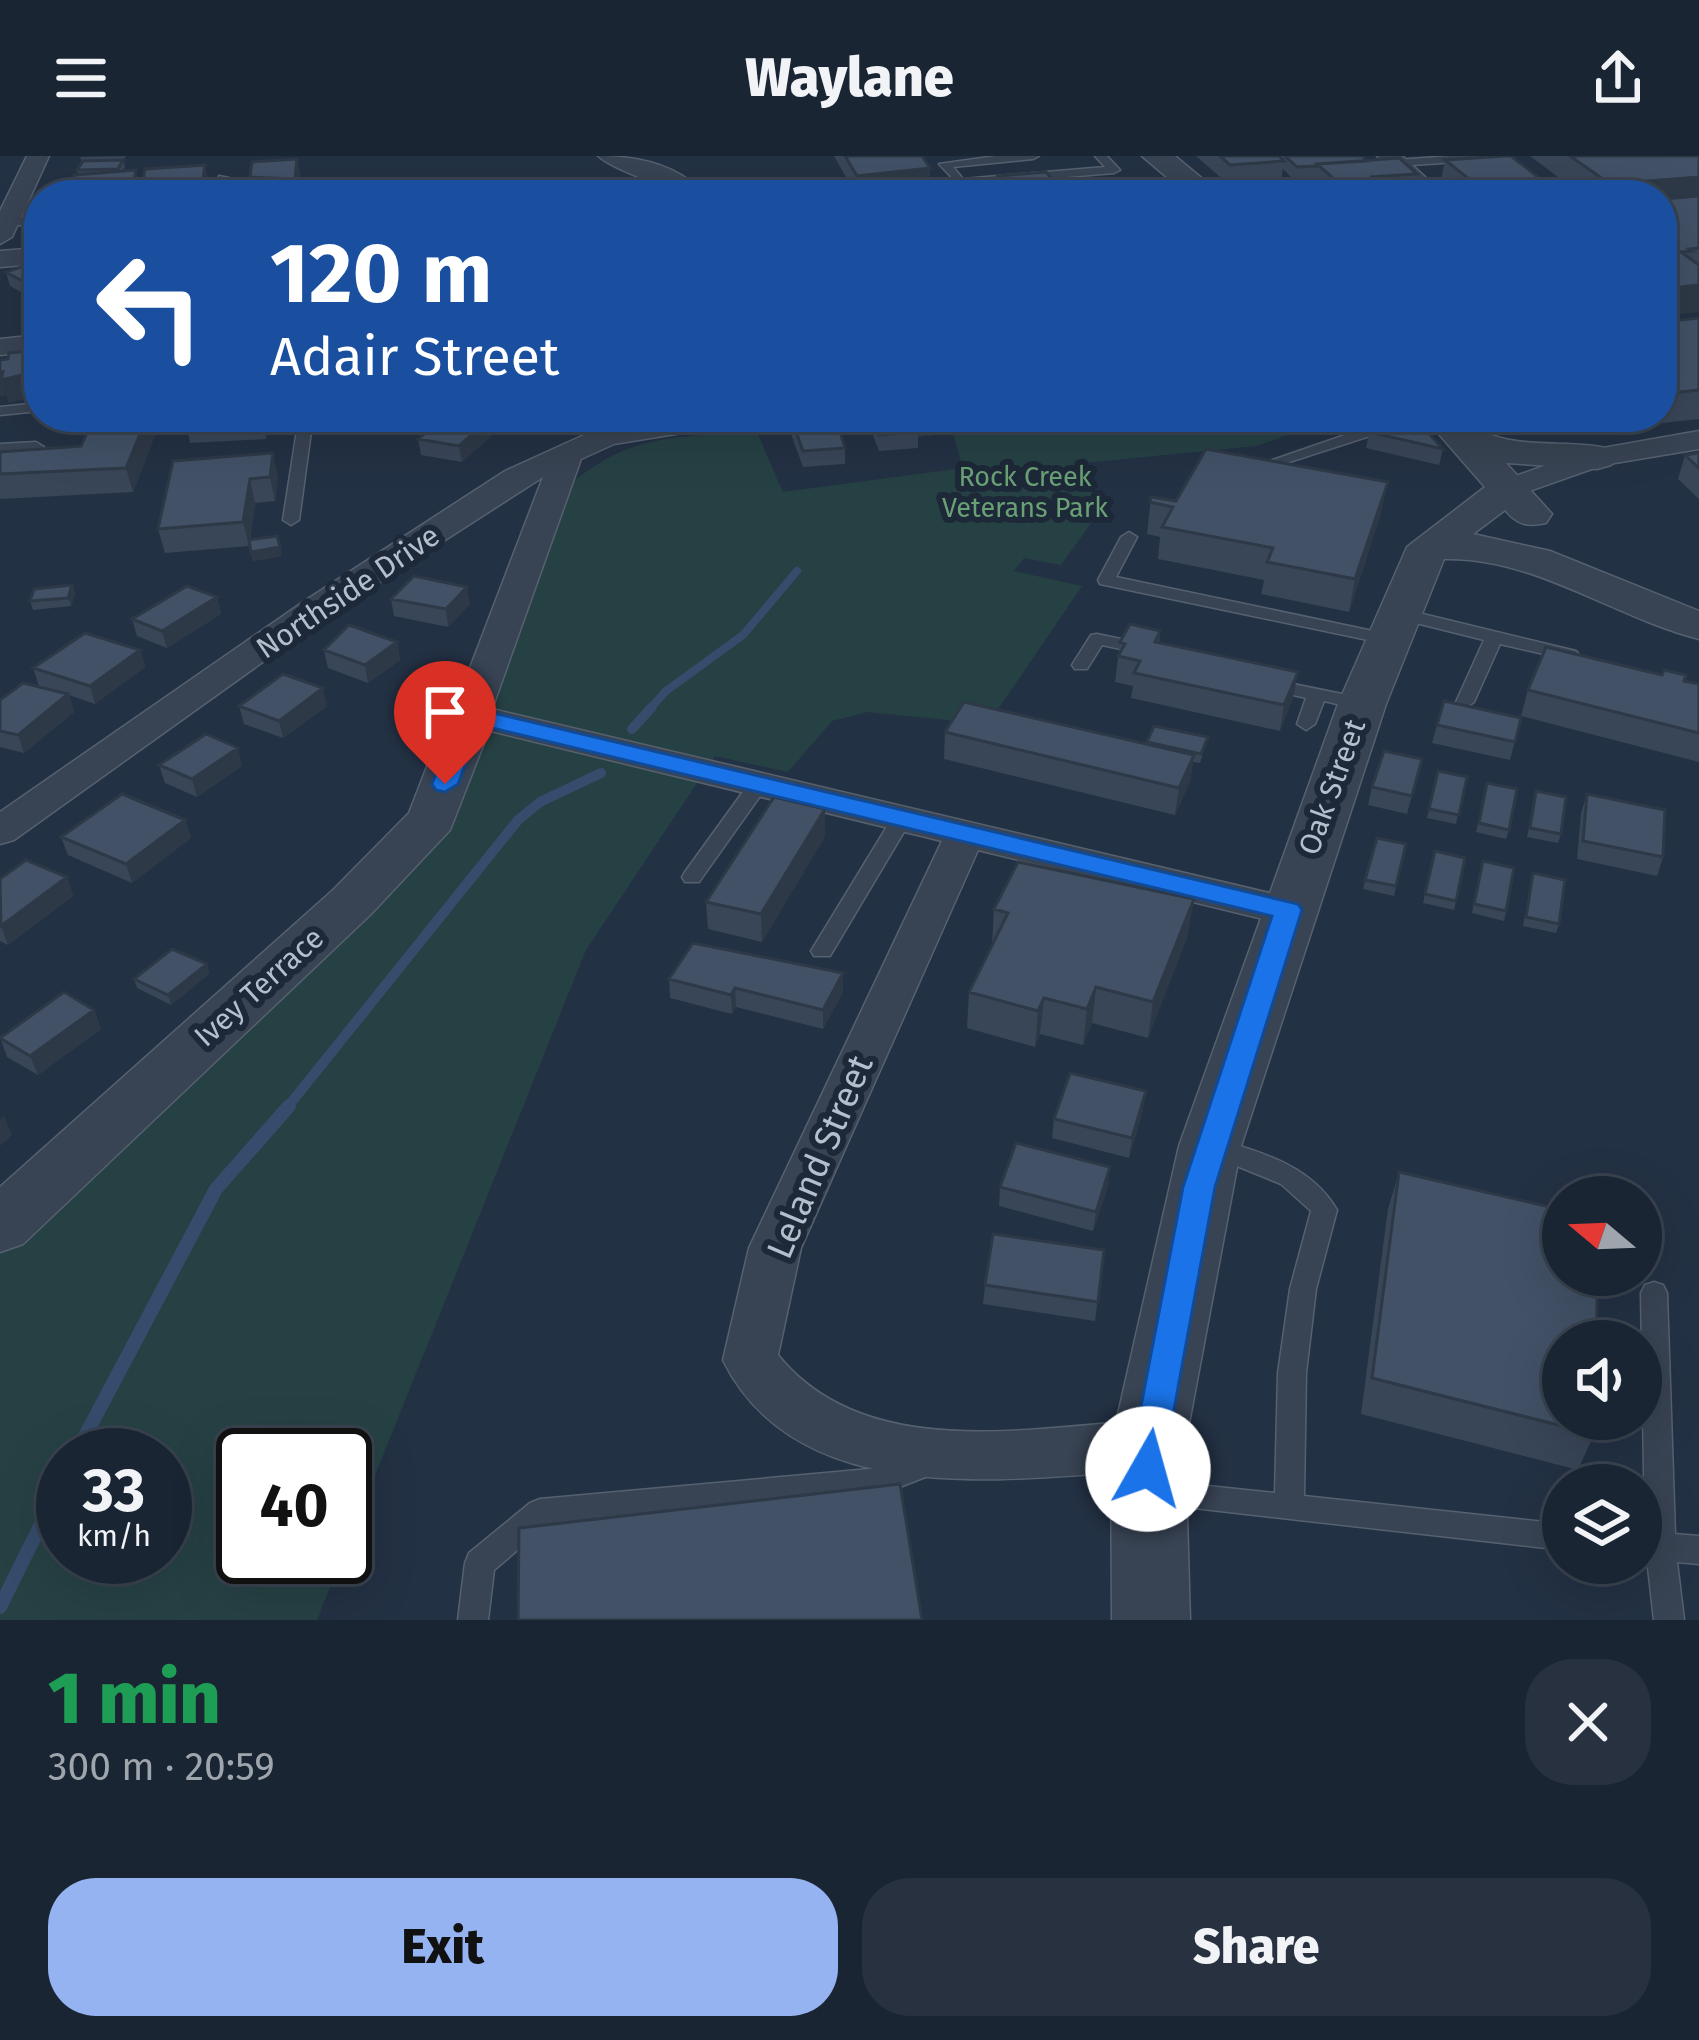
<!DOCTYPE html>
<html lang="en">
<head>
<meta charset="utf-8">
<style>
	:root { --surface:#1a2533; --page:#27313f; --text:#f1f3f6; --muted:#9fa5ac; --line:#38424e; --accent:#95b2f1 }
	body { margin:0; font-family:"Fira Sans",sans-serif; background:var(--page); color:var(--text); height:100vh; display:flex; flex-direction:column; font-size:45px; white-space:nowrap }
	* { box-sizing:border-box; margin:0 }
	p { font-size:39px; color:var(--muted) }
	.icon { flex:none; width:66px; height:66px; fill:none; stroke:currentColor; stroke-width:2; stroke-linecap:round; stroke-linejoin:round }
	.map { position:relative; height:1464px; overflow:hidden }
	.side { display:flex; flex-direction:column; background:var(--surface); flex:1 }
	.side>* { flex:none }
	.hud { position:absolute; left:24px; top:24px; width:1653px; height:252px; border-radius:48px; box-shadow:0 12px 48px #0002,0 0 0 3px var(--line); background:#1a4fa0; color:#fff; overflow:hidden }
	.needle { width:78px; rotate:289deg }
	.fabs { position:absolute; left:1542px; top:1020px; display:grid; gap:24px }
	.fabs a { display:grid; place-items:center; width:120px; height:120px; border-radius:50%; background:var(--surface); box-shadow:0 12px 48px #0002,0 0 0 3px var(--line); font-size:60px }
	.speed { position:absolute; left:36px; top:1272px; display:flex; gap:24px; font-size:60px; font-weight:700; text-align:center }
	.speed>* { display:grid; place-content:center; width:156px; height:156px; border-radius:50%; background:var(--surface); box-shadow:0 12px 48px #0002,0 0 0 3px var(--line); line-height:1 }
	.speed small { font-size:30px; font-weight:400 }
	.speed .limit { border:6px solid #111; border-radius:18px; background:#fff; color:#111 }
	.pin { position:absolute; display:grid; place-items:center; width:102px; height:102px; color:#fff; margin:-123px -51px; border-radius:50% 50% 50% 0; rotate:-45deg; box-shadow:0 0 12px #0007 }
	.pin .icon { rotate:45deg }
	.me { position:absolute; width:132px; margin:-66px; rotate:7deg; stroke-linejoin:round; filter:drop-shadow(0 0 9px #0008) }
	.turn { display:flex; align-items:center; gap:42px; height:252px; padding:0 48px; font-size:54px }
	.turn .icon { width:156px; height:156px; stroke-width:2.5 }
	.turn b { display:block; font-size:84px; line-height:102px }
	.round { display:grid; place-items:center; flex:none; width:126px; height:126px; border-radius:48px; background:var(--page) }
	.overview { display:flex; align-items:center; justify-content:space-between; height:204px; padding:0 48px }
	h1 { font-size:72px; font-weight:800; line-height:90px; color:#1e9e55 }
	.primary-button { display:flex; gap:24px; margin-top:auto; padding:24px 48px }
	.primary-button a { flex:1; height:138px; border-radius:48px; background:var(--accent); color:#111; font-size:48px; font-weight:800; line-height:138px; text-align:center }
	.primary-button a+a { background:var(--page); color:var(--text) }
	header { display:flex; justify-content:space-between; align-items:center; height:156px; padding:0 48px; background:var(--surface); font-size:54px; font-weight:800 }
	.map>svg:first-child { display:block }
	.green { fill:#264144; fill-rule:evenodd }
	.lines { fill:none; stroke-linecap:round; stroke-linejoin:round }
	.stream-far2 { stroke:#364c6c; stroke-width:8 }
	.stream-far1 { stroke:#364c6c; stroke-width:10 }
	.stream { stroke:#364c6c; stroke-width:14 }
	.service-casing { stroke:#566170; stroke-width:3 }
	.minor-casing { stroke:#566170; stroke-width:3 }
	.tertiary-casing { stroke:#566170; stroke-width:3 }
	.service { fill:#384353; fill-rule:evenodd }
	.minor { fill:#384353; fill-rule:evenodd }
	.tertiary { fill:#384353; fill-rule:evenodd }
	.wall { fill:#394658 }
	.shaded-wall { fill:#2e3947 }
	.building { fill:#425166; stroke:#2e3947; stroke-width:3 }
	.route { fill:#1a73e8; stroke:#114b97; stroke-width:3 }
	.labels { text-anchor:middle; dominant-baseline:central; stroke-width:12; stroke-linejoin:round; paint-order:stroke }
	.far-park-label { font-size:27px; fill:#6aa076; stroke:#1d2838 }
	.street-label { font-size:30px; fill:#b5becd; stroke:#1d2838 }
	.near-street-label { font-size:36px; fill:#b5becd; stroke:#1d2838 }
</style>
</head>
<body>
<header><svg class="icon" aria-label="menu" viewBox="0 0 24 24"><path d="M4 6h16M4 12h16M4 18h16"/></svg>Waylane<svg class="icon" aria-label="share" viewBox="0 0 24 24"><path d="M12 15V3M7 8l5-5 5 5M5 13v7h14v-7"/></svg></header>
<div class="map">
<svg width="1699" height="1464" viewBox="0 0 1699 1464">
	<rect width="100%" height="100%" fill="#233144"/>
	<path class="green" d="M948 261H1342L1256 290 1084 307 1104 349 1061 409 1024 402 1014 415 1082 430 988 568 867 556 832 565 788 616 715 600 586 794 345 1394V1299H243V1401H342L317 1464H0V1075L432 663 552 344C626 276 661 284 756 274L783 336 963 312ZM63 1299H165V1401H63Z"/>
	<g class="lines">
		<path class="stream-far2" d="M649 554 666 535 743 479 797 415"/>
		<path class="stream-far1" d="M632 573 652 551
			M286 953 518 664 540 646 601 617"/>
		<path class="stream" d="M75 1299 216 1033 289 950
			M0 1451 63 1324"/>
		<g class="service-casing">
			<path id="service" d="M996 0H1039L1033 3 953 11 963 23 1105 11 1095 0H1107L1120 14 1114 17 960 30 939 8Z
				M1451 0H1508L1502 3 1397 10 1391 7 1397 4Z
				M219 20 229 22 225 39H213Z
				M1066 32 1070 34 1074 39H1062L1060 36Z
				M39 60V68L7 70 1 66 7 62Z
				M39 247V255L0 259V251Z
				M299 261H313L299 364 291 369 283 364Z
				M1417 261H1448L1441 265 1379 277 1274 311 1261 308 1371 270Z
				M36 286 44 291 41 294 0 298V288Z
				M1129 376 1137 381 1116 421 1387 478 1396 483 1387 488 1100 428 1098 424 1121 381Z
				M1398 452 1576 495 1579 499 1570 504 1500 488 1474 546 1465 552 1458 550 1456 546 1484 484 1392 461V453Z
				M1097 478 1150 489 1153 493 1144 498 1102 489 1087 513H1075L1072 509 1091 479Z
				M1268 523 1362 542 1371 548 1362 554 1324 545 1315 568 1306 574 1297 568 1306 542 1262 532 1259 528 1262 524Z
				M760 620 770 626 699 726H685L682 721 685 716 753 622Z
				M904 653 914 659 833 795 830 800H814L811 795 894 659Z
				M1214 982C1260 996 1311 1009 1337 1054L1316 1133 1306 1217 1304 1340 1563 1368V1394L1150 1347 1145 1338 1150 1329 1160 1325 1275 1337 1278 1217 1290 1133 1311 1055 1281 1028 1205 997 1202 991 1205 985Z
				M1654 1126 1663 1129 1667 1137 1675 1378 1699 1380V1408L1677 1406 1684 1464H1654L1647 1403H1641V1375L1645 1376 1641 1137 1645 1129Z
				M928 1294 938 1298 942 1307 938 1316 882 1338 547 1369 494 1414 488 1464H458L465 1407 469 1397 530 1347 540 1343 881 1312Z"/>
		</g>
		<g class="minor-casing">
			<path id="minor" d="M27 0H49L12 81 0 88V55Z
				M598 0C637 0 678 8 705 39 683 39 615 15 598 0Z
				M1377 0H1402L1445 39H1419Z
				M39 92V108L0 111V95Z
				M39 179V195L0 199V183Z
				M669 261H740L725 270 614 288 581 303 492 553 1303 745 1309 755 1303 765 1288 769 978 694 801 1092 778 1199C864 1306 1028 1272 1148 1264L1168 1272 1176 1289 1168 1306 1148 1314C1010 1323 798 1356 723 1204L749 1092 942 685 458 567 452 559 543 321 327 460 14 684 0 688V656L303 446 505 315 595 274Z
				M1699 275V293L1603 309 1507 343 1491 334 1496 327 1586 295Z"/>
		</g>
		<g class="tertiary-casing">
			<path id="tertiary" d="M1142 0H1175L1222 39H1188Z
				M1424 261H1464C1499 299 1565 281 1611 293L1617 301 1611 309 1597 313 1506 307 1552 358 1546 367C1527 371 1518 369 1505 354L1473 378 1550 395 1699 455V483C1613 461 1535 401 1444 403L1386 548 1241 990 1185 1289 1190 1464H1112L1111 1289 1179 990 1338 548 1407 391 1485 331Z
				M471 545 488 549 495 559 450 674 371 758 23 1088 0 1096V1031L333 734 409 657 447 559 454 549Z"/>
		</g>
		<use href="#service" class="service"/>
		<use href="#minor" class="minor"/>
		<use href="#tertiary" class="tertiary"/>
	</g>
	<path class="wall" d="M126 0 123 4 125 11 122 15 139 28 78 18 77 14 82 7 80 1Z
		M834 0H922L930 12 929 32 856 39Z
		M1196 0H1362L1367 5 1417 18 1413 38H1408L1409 39H1307L1309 24H1315L1295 25 1283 13 1281 25 1228 28Z
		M1530 0H1699V156L1662 39H1582Z
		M1445 4 1559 37V39H1460L1441 24Z
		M300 16 298 37 253 34 250 21Z
		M998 20 1066 39H997Z
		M39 105V146L10 130 6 116Z
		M1699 162V263L1653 268 1646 261H1662V166Z
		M162 261 133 336 0 343V318Z
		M185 261H272L266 283 190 287Z
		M311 261H360L312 266Z
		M871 261H943V278L918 281V292L879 295 871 274Z
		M792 265 845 292V308L803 311 792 281Z
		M499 273 462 306 421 299 418 283Z
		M1369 276 1443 293 1439 309 1366 292Z
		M1699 297V343L1678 323 1685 299Z
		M173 305 278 321 275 345 255 347 250 384 282 400 253 405 249 387V390L165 397 158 373Z
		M1151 341 1176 345 1381 357 1349 456 1261 438 1264 424 1158 403 1160 381 1147 378Z
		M72 429 75 438 71 450 33 454 30 445Z
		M217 441 221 458 167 492 137 480 132 463Z
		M391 443 470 448 448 471 394 460Z
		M1160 475 1159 487 1293 542 1280 575 1131 542 1133 530 1115 526 1120 486Z
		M397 486 400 504 368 527 328 512 324 494Z
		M140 494 145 511 95 548 69 539 74 556 24 597 0 591V544L55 535 39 530 33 512Z
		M1699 528V606L1521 560 1528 534Z
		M239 550H327L283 582 244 568Z
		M1521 562 1510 604 1432 587 1437 569Z
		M1154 570 1208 581 1200 607 1193 606 1190 626 1175 659 944 603 945 576 1147 588Z
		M1422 603 1407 658 1368 649 1372 631Z
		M159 609 242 610 197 641 165 627Z
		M1438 615 1467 621 1456 668 1427 662Z
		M1487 627 1509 674 1506 683 1476 676Z
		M1536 635 1561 678 1558 687 1527 681Z
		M1587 638 1663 701 1657 720 1577 703 1581 657Z
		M825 653V680L762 786 708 773 706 746Z
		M185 664 191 682 132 727 68 699 61 681Z
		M1377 682 1406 688 1394 740 1363 733Z
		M1435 695 1465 702 1454 754 1423 747Z
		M1480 714 1506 755 1504 765 1472 757Z
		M1533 717 1559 768 1556 777 1523 770Z
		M67 721 73 740 8 789 0 785V723Z
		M994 753 1188 779 1148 882 1092 867 1083 889 1040 878 1035 891 967 872 969 836 992 789Z
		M207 808 209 818 171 849 137 832 134 823Z
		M843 817V836L823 873 736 851 732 858 670 842 669 823Z
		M94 854 101 873 38 919 7 901 0 881Z
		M1143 954 1129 1002 1052 982 1054 963Z
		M1399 1016 1594 1278 1578 1314 1361 1258 1388 1053Z
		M1108 1030 1093 1075 999 1050 1000 1031Z
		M1104 1094 1095 1165 983 1148 985 1129Z"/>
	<path class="shaded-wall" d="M297 3 300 16 298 37 295 23Z
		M205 9 208 22 206 37 145 39 142 28Z
		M930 12 929 32 857 39V20Z
		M136 14 139 28 137 39H72L70 33Z
		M1699 21V46L1662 49V39H1607L1610 28Z
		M1699 129V156L1662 160V133Z
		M39 215V239L9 247 6 240H0V217Z
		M147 261H162L133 336 126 312Z
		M262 261H272L266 283Z
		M492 261H497L499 273 462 306 459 290Z
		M943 263V278L918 281V276L913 266Z
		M273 297 278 321 275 345 270 321Z
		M250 323 255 347 249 390 243 366Z
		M1388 326 1381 357 1349 456 1355 423Z
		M280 391 282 400 253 405 251 396Z
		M72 429 75 438 71 450 68 442Z
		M467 431 470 448 448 471 446 453Z
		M217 441 221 458 167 492 162 475Z
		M397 486 400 504 368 527 365 509Z
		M140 494 145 511 95 548 90 530Z
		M1298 516 1293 542 1280 575 1284 549Z
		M323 532 327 550 283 582 279 565Z
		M68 538 74 556 24 597 18 579Z
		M238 592 242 610 197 641 192 623Z
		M1194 599 1190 626 1175 659 1179 632Z
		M825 653V680L762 786 761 758Z
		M185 664 191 682 132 727 126 708Z
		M67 721 73 740 8 789 1 770Z
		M1194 743 1188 779 1148 882 1153 846Z
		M207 808 209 818 171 849 168 839Z
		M843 817V836L823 873V854Z
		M1096 831 1092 867 1083 889 1087 853Z
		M735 832 736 851 732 858 731 839Z
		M1044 842 1040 878 1035 891 1038 855Z
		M94 854 101 873 38 919 30 900Z
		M1146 935 1143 954 1129 1002 1132 982Z
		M4 960 12 979 0 990V964Z
		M1110 1011 1108 1030 1093 1075 1096 1056Z"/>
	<path class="building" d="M845 0H922L930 12 857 20Z
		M1220 0H1279L1284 5 1230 9Z
		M1285 0H1362L1367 5 1317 8V10L1297 11Z
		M1504 0H1511L1559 37 1489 39 1445 4Z
		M1570 0H1699V21L1610 28Z
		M1399 2 1417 18 1370 21 1392 24 1409 39H1324L1309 24 1333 22 1317 8Z
		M297 3 295 23 250 21 252 6Z
		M123 4 118 13 77 14 83 5Z
		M205 9 203 23 142 28 145 13Z
		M136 14 133 28 70 33 74 19Z
		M1046 16 1066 39H1013L998 20Z
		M1177 28 1187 39H1141L1134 31Z
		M1699 40V92L1689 93 1692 95 1681 96 1699 109V129L1662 133V43Z
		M39 105V132L37 133 6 116Z
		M1699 162V234L1662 238V166Z
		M39 194V215L1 224 3 216 0 217V204L8 203 9 197Z
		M94 261H147L126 312 0 318V296L81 290Z
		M185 261H235L184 264Z
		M444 261H492L459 290 418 283Z
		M872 261H943V263L913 266 918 276 879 279Z
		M1410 261H1414L1443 293 1369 276Z
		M836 262 845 292 803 295 792 265Z
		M1206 293 1388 326 1355 423 1267 406 1273 392 1162 371 1173 351 1150 346 1151 341 1176 345Z
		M273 297 270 321 250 323 243 366 158 373 173 305Z
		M1699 297V312L1685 299Z
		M277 380 280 391 251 396 249 384Z
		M414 420 467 431 446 453 391 443Z
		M72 429 68 442 30 445 34 433Z
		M187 430 217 441 162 475 132 463Z
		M1130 468 1160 475 1155 486 1298 516 1284 549 1134 517 1140 505 1118 500 1125 488 1120 486Z
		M349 469 397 486 365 509 324 494Z
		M85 477 140 494 90 530 33 512Z
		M1546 491 1662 519 1664 514 1686 519 1684 525 1699 528V577L1528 534Z
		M283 518 323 532 279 565 239 550Z
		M23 527 68 538 18 579 0 575V544Z
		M1444 545 1521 562 1515 586 1437 569Z
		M964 546 1194 599 1179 632 945 576Z
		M1154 570 1208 581 1201 598 1147 586Z
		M206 578 238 592 192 623 159 609Z
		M1384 595 1422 603 1412 640 1372 631Z
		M1438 615 1467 621 1459 659 1429 653Z
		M1487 627 1517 633 1509 674 1479 667Z
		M1536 635 1566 641 1561 678 1530 672Z
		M122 638 185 664 126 708 61 681Z
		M1587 638 1665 654 1663 701 1583 685Z
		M774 641 825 653 761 758 706 746Z
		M1377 682 1406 688 1396 730 1365 724Z
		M1435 695 1465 702 1456 745 1425 738Z
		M26 704 67 721 1 770 0 723Z
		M1483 705 1514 712 1506 755 1474 748Z
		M1018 706 1194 743 1153 846 1096 831 1087 853 1044 842 1038 855 969 836 1008 757 994 753Z
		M1533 717 1565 724 1559 768 1526 761Z
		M693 787 843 817 823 854 735 832 731 839 669 823Z
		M172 793 207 808 168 839 134 823Z
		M64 836 94 854 30 900 0 882Z
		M1070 917 1146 935 1132 982 1054 963Z
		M1016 987 1110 1011 1096 1056 1000 1031Z
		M1399 1016 1563 1054V1119H1598L1596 1185H1563V1263H1594V1278L1372 1222Z
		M993 1078 1104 1094 1098 1146 985 1129Z
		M900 1328 922 1464H518L519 1372Z"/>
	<path class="route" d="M472 552 1298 748 1302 754 1215 1031 1161 1324 1148 1329 1135 1324 1129 1313 1183 1031 1272 760 480 569 458 628 445 636 436 634 432 628 459 560Z"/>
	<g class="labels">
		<g class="far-park-label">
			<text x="1025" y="321">Rock Creek<tspan x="1025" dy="31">Veterans Park</tspan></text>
		</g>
		<g class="street-label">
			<text transform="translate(348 436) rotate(-34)">Northside Drive</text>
			<text transform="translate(1332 631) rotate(-70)">Oak Street</text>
			<text transform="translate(259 831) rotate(-42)">Ivey Terrace</text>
		</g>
		<g class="near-street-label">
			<text transform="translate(820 1001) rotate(-67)">Leland Street</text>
		</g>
	</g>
</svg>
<div class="fabs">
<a><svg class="needle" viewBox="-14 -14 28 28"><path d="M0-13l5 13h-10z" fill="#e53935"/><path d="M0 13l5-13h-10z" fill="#9fa5ac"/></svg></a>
<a><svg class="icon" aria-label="sound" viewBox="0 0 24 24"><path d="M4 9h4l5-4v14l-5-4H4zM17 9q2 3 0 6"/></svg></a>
<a><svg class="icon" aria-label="layers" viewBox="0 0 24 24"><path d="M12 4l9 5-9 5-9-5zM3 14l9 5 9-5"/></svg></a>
</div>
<div class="speed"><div>33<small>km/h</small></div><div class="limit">40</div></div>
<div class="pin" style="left:445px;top:628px;background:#d93025"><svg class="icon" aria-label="arrive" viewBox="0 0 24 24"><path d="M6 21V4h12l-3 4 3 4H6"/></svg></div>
<svg class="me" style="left:1148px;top:1313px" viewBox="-20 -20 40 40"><circle r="19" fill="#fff"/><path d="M0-13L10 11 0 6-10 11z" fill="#1a73e8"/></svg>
<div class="hud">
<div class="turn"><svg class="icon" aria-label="left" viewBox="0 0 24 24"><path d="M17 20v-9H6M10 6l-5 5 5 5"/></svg><div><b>120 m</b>Adair Street</div></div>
</div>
</div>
<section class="side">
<div class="overview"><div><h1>1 min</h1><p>300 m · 20:59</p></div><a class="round"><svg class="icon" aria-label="close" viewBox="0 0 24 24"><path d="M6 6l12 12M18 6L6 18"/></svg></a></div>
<div class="primary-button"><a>Exit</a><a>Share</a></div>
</section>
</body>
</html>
